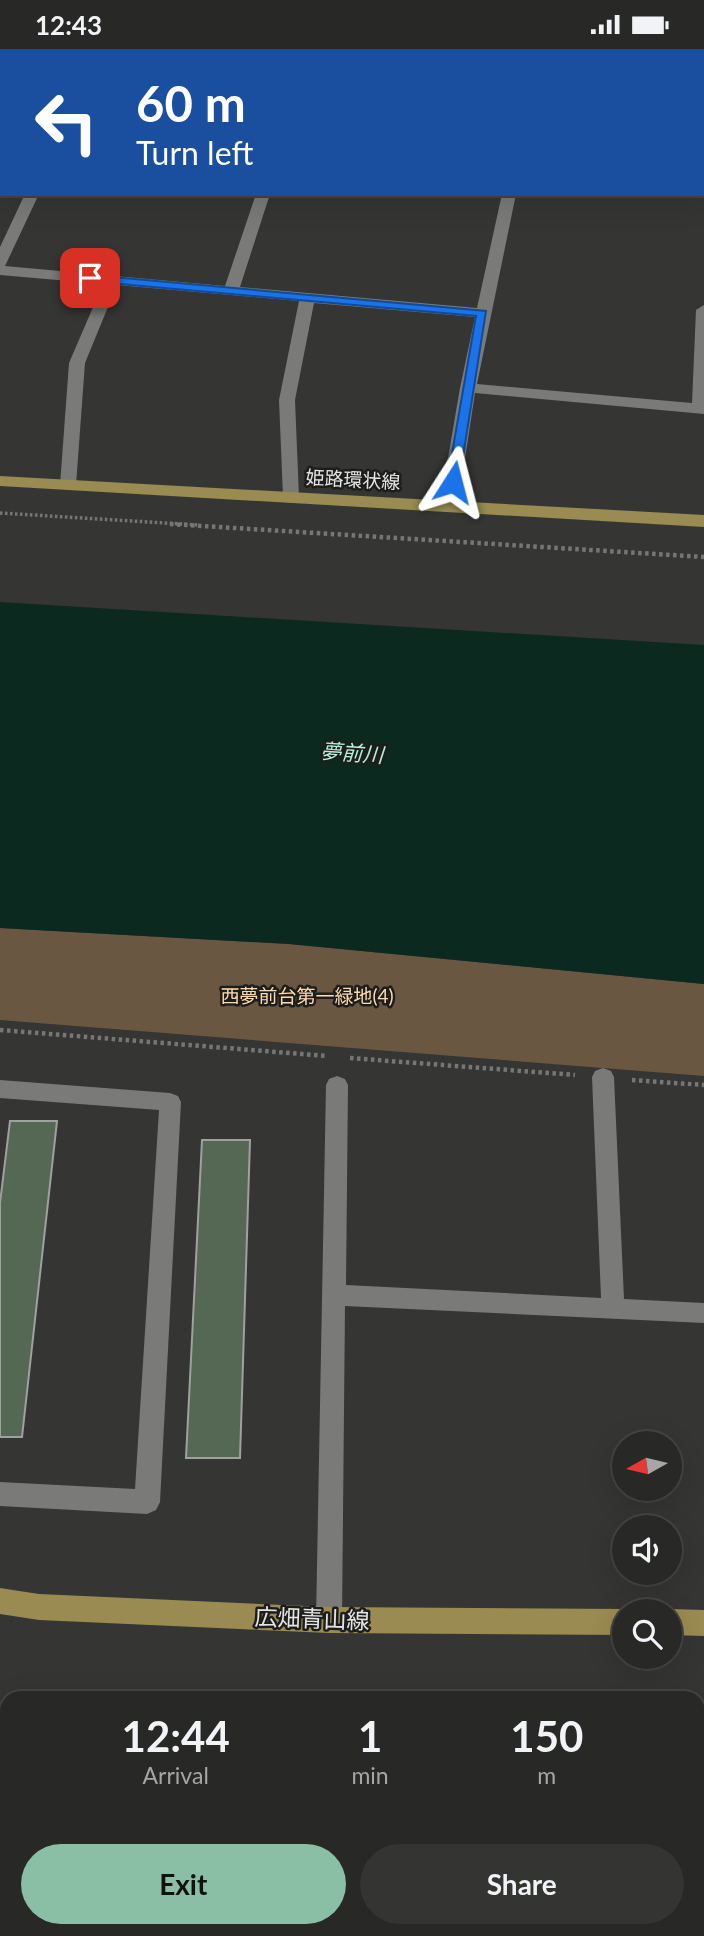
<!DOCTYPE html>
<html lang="en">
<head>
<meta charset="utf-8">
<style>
	:root { --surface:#282826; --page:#343432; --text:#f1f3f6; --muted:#a5a6a7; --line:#444443; --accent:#8abfa5 }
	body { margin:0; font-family:Lato,"Noto Sans JP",sans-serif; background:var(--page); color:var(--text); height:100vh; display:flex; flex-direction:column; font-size:26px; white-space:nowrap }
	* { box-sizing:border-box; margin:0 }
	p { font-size:23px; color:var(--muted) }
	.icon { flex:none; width:38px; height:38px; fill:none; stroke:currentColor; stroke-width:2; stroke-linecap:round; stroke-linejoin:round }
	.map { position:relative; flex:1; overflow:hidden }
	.panel { position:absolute; left:0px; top:1642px; width:705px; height:247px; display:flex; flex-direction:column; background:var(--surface); border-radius:21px 21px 0 0; box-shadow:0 7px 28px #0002,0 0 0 2px var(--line) }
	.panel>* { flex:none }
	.top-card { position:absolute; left:0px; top:0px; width:705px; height:147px; box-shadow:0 7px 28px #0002,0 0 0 2px var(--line); background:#1a4fa0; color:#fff; overflow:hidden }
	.needle { width:46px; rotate:262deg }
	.controls { position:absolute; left:612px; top:1382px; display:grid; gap:14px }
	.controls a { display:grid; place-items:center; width:70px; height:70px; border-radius:50%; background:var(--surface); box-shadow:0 7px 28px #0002,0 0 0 2px var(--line); font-size:35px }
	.pin { position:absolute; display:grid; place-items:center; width:60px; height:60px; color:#fff; margin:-30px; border-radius:14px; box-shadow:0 4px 10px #0006 }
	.me { position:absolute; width:77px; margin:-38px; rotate:9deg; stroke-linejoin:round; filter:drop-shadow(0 0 5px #0008) }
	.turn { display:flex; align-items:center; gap:24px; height:147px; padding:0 21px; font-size:32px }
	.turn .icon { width:91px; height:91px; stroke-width:2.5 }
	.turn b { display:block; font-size:49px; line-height:60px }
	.eta { display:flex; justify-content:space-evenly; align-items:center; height:119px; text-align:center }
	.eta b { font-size:42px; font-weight:700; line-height:49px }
	.button { display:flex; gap:14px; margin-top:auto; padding:14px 21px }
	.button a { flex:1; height:80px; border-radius:42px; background:var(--accent); color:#111; font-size:28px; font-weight:700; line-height:80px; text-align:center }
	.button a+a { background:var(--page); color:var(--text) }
	.status { display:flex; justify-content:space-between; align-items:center; height:49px; padding:0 35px; background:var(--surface); direction:ltr }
	.status svg { height:19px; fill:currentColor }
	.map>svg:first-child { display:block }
	.green { fill:#695742 }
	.water { fill:#0c291f }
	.building { fill:#546853; stroke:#9fa19f; stroke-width:2 }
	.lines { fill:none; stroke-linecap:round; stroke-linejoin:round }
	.path-far1 { stroke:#767775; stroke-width:3.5; stroke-dasharray:2.5 2.5; stroke-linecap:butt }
	.path { stroke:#767775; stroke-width:4.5; stroke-dasharray:3.5 3.5; stroke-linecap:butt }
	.minor { fill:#7a7a78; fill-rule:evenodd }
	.major { fill:#998b51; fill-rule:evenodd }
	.route { fill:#1a73e8; stroke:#114b97; stroke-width:2 }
	.labels { text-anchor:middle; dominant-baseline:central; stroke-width:5; stroke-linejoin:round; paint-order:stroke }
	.street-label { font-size:19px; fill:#e4e5e3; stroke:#1d1d1c }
	.park-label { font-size:19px; fill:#ffd9ae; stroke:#1d1d1c }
	.water-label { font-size:21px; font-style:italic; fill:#b3f0d8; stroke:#1d1d1c }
	.near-street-label { font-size:23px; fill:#e4e5e3; stroke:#1d1d1c }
</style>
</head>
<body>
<div class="status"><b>12:43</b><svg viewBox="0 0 49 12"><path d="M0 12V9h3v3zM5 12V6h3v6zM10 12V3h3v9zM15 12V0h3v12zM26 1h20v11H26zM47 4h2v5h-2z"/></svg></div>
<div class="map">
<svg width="704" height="1887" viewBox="0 0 704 1887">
	<rect width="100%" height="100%" fill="#353633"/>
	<path class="green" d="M0 879 289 895 704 935V1027L0 971Z"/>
	<path class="water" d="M0 553 704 596V935L289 895 0 879Z"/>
	<path class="building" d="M10 1072H57L22 1388H0V1154Z
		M202 1091H250L240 1409H186Z
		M0 1729H7V1881H199L198 1887H0Z
		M487 1881H593V1887H487Z"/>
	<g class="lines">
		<path class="path-far1" d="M0 464 198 476"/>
		<path class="path" d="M170 475 704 508
			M0 981 327 1007
			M350 1009 575 1026
			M632 1031 704 1036"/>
		<path class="minor" d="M91 0H105L90 2Z
			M302 0H316L301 2Z
			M535 0H549V2H535Z
			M0 83H2V91H0Z
			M25 145H39L5 217 225 237 256 145H270L240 238 477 259 502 145H516L477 335 692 354 696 261 704 256V365L475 344 458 456 455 460H443L440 456 460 339 475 268 314 254 295 351 299 448 291 453 283 448 279 351 299 252 117 236 85 314 76 436 74 440H62L60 436 69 314 103 235 0 226V198Z
			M603 1019 611 1022 614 1028 624 1250 704 1254V1274L345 1257 342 1571 338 1580 329 1584 320 1580 316 1571 326 1036 329 1030 337 1027 345 1030 348 1036 346 1236 601 1249 592 1028 595 1022Z
			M0 1031 170 1044 178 1047 181 1053 160 1453 156 1461 147 1465 0 1457V1433L135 1440 159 1061 0 1049Z"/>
		<path class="major" d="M0 427 704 466V478L0 437Z
			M0 1539 39 1545 329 1558 625 1560 631 1563H625V1586L329 1584 39 1571 0 1565Z
			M670 1560 704 1561V1587L670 1586V1563H664Z"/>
	</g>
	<path class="route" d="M90 226 486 262 459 433 453 437 447 433 476 267 86 232 84 229Z"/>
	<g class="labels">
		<g class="street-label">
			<text transform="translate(353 430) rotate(3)">姫路環状線</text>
		</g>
		<g class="park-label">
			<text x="307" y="946">西夢前台第一緑地(4)</text>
		</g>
		<g class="water-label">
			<text transform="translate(352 703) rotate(4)">夢前川</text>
		</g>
		<g class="near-street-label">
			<text transform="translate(312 1569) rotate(2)">広畑青山線</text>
		</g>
	</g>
</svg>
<div class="controls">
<a><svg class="needle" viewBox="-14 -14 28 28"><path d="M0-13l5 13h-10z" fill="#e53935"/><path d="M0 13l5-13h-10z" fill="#a5a6a7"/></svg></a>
<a><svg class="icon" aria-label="sound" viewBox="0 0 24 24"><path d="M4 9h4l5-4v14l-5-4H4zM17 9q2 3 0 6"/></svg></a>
<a><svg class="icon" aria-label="search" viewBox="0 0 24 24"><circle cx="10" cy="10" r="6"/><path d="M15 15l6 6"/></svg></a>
</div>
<div class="pin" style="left:90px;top:229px;background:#d93025"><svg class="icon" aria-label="arrive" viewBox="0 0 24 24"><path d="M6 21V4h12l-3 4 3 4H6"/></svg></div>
<svg class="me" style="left:453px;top:433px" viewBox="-20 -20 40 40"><path d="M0-17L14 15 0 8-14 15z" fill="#1a73e8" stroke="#fff" stroke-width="4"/></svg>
<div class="top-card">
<div class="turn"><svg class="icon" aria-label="left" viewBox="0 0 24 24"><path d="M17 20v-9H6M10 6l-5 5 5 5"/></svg><div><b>60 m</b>Turn left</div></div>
</div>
<section class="panel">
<div class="eta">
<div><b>12:44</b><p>Arrival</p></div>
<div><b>1</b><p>min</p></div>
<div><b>150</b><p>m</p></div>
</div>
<div class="button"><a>Exit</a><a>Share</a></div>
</section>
</div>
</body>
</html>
